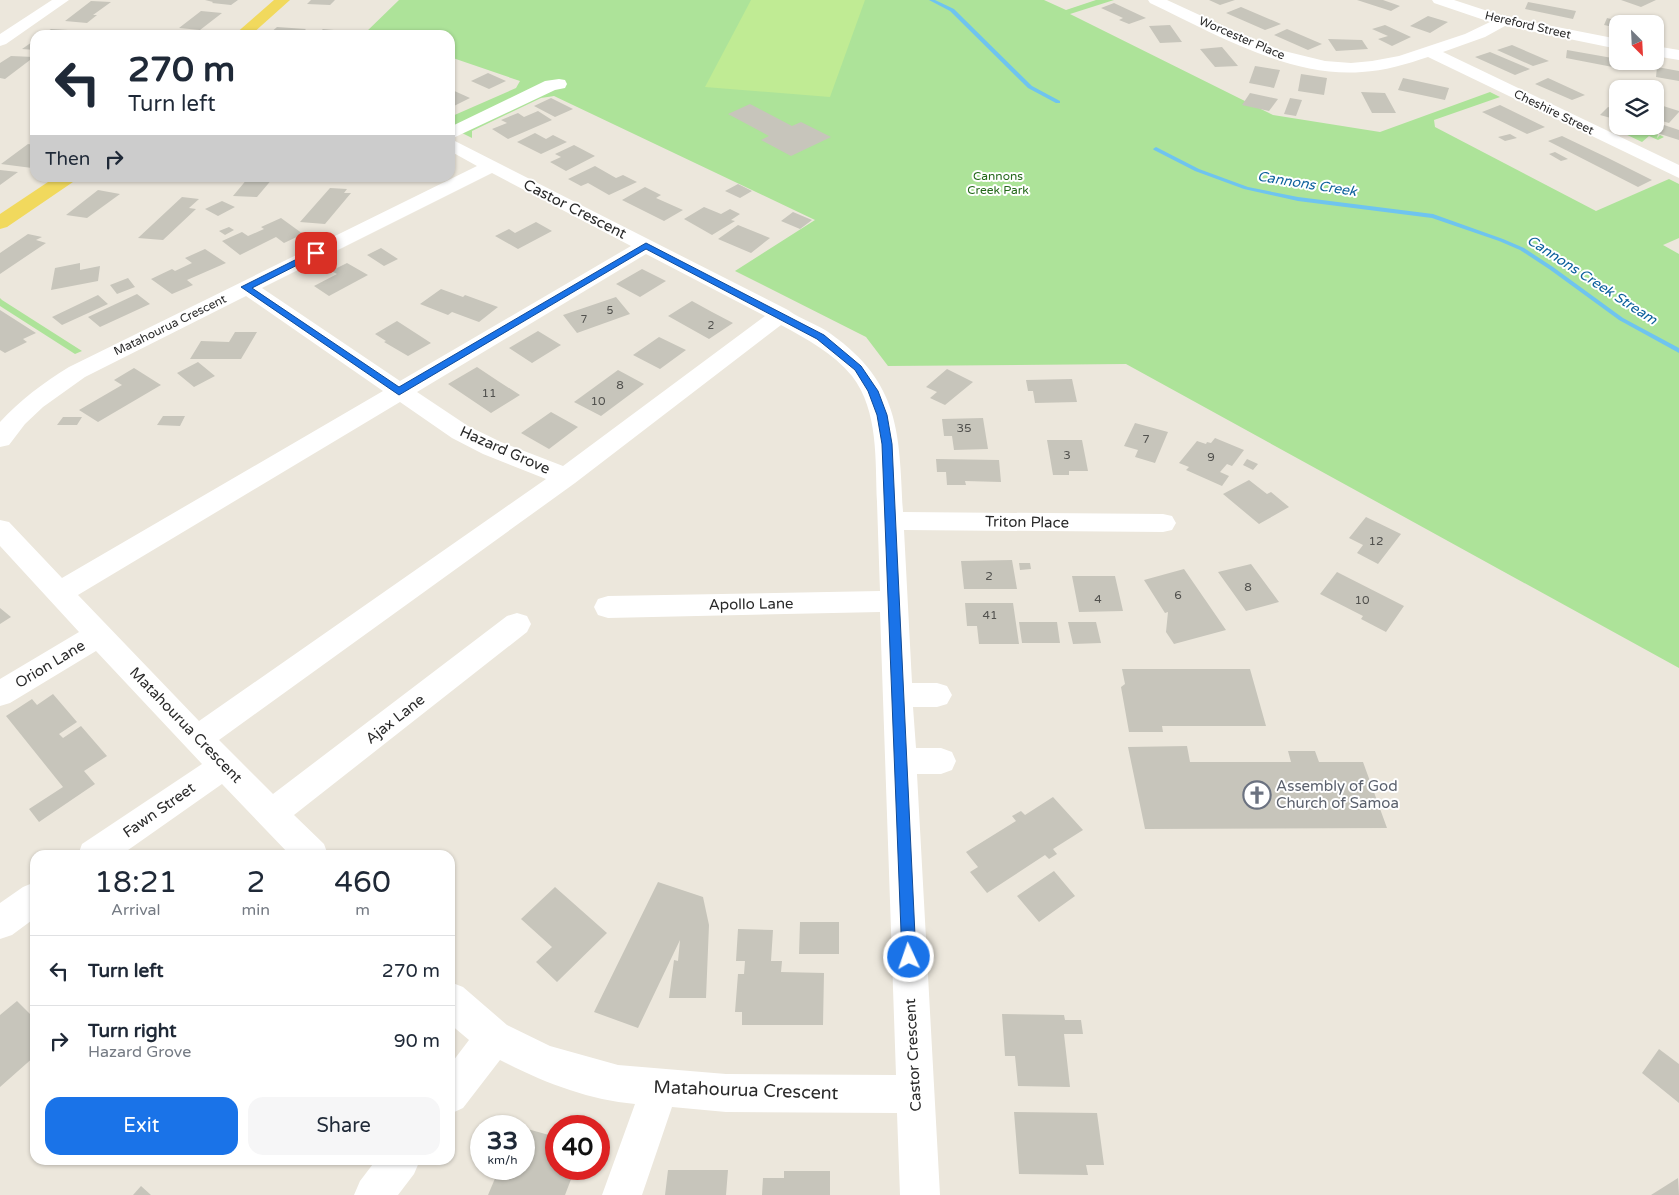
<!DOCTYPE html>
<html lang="en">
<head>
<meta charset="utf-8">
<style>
	:root { --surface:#fff; --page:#f6f6f7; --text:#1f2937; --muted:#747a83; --line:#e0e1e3; --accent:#1a73e8 }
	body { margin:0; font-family:"Varela Round",sans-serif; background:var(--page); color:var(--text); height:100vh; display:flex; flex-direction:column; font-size:19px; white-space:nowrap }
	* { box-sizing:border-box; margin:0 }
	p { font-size:16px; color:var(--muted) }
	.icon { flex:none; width:28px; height:28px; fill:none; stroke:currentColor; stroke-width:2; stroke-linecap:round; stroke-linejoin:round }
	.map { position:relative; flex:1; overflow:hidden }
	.sheet { position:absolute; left:30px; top:850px; width:425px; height:315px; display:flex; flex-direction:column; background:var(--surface); border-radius:15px; box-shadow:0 1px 4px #0004 }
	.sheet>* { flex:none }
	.banner { position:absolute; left:30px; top:30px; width:425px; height:152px; border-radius:15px; box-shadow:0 1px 4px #0004; background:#fff; color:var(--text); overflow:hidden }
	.needle { width:32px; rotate:156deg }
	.tools { position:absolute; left:1609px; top:15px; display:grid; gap:10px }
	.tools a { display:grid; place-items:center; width:55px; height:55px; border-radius:10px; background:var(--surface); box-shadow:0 1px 4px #0004; font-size:25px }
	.speed { position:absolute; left:470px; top:1115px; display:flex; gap:10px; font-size:25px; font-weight:700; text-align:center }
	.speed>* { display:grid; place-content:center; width:65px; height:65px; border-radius:50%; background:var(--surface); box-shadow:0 1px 4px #0004; line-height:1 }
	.speed small { font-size:12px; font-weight:400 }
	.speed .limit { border:8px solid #d22; background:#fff; color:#111 }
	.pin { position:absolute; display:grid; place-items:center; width:42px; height:42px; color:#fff; margin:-21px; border-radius:10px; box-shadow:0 2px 8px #0006 }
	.me { position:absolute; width:55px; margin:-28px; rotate:357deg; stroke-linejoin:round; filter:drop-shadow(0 0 4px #0008) }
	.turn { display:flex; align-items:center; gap:18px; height:105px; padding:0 15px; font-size:22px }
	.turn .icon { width:65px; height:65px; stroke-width:2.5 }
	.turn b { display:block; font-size:35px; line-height:42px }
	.then { display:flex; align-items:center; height:48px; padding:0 15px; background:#0003; gap:10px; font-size:19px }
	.eta { display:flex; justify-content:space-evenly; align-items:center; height:85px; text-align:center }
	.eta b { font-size:30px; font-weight:600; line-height:35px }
	.action { display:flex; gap:10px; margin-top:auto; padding:10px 15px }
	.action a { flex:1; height:58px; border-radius:15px; background:var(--accent); color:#fff; font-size:20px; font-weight:600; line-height:58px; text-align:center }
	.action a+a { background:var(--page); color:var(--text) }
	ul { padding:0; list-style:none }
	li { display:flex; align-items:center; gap:15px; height:70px; padding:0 15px; border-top:1px solid var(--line) }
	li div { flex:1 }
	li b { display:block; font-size:19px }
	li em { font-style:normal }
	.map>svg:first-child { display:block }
	.green { fill:#ade399 }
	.pitch { fill:#c0eb94 }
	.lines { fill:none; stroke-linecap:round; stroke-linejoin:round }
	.stream { fill:#6fc4ef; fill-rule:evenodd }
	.building { fill:#c7c5bb }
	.minor { fill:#fff; fill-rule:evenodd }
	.major { fill:#f1d95d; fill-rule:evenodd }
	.route { fill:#1a73e8; stroke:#114b97 }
	.labels { text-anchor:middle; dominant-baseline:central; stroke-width:4; stroke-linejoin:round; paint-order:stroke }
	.far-number-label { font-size:11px; fill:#51514e }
	.far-street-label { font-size:12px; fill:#2a2a2a; stroke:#fff }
	.far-park-label { font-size:12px; fill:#24681a; stroke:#fff }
	.number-label { font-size:12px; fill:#51514e }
	.far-water-label { font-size:14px; font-style:italic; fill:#0d609c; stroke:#fff }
	.street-label { font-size:15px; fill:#2a2a2a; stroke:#fff }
	.worship-label { font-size:15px; fill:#5b616d; stroke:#fff; text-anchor:start }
	.near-street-label { font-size:18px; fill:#2a2a2a; stroke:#fff }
</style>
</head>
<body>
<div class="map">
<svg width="1679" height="1195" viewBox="0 0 1679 1195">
	<rect width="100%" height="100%" fill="#ece7dc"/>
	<path class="green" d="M399 0H1044L1066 10 1096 0H1114L1070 14 1273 115 1380 132 1490 92 1500 97 1434 120 1435 127 1596 211 1669 179 1679 184V238L1663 245 1679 254V668L1126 364 888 366 866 337 735 271 815 220 554 96 541 98 472 131V138L450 127V117L516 88 520 81 450 57V35H363Z
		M1629 126 1642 128 1658 134 1657 138 1660 135 1664 137 1658 140 1649 136 1642 142 1623 133Z
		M0 298 2 300 82 351 75 354 0 306Z"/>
	<path class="pitch" d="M751 0H865L830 97 705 87Z"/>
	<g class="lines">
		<path class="stream" d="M929 0H935L954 9 1032 86 1060 101V103H1056L1028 88 950 11Z
			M1156 147 1199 169 1248 187 1298 197 1433 214 1503 239 1524 248 1553 267 1623 318 1679 348V353L1619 320 1549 269 1520 250 1499 241 1432 218 1298 201 1244 189 1195 171 1154 150 1153 149Z"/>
	</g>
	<path class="building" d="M205 0H238L231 5 212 3 213 2Z
		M311 0H335L330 5 307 4Z
		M1209 0H1235L1220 5Z
		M1357 0H1383L1400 6 1391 11Z
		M1621 0H1656L1641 7Z
		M91 1 111 2 93 15H97L87 23 65 21Z
		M1528 2 1576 11 1573 19 1525 9Z
		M1114 3 1146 18 1129 24 1119 20 1123 18 1101 8Z
		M1241 7 1281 24 1265 30 1226 13Z
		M201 11 222 13 200 30 179 28Z
		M1428 16 1448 22 1430 33 1410 26Z
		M1621 17 1631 19 1629 24H1618V28L1604 25 1607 18 1619 21Z
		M1170 25 1182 42 1160 43 1149 26Z
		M1385 25 1411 37 1392 46 1378 39 1388 36 1372 29Z
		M277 27 306 29 302 33 292 35 269 34Z
		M51 29 68 30 61 35H42Z
		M323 29 356 32 353 35H316Z
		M1287 29 1322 44 1308 50 1274 35Z
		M1328 39 1362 40 1368 49 1336 51Z
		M35 40V50L22 49Z
		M1512 45 1549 61 1533 66 1497 50Z
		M1222 47 1238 66 1215 67 1200 49Z
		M1567 50 1618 59V61H1623V69L1566 58Z
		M1490 52 1530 69 1515 75 1475 57Z
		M11 56 34 57 5 79 0 78V63Z
		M1255 66 1280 70 1274 88 1249 83Z
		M1657 67 1679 71V81L1656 77Z
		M488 73 506 81 489 89 471 81Z
		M1301 74 1327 78 1324 95 1298 91Z
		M1403 78 1449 88 1445 100 1398 90Z
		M1548 78 1585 95 1572 100 1535 84Z
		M450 89 470 98 450 108Z
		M1361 92 1385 93 1396 113H1372Z
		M1250 93 1278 99 1269 111 1242 105Z
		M551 98 573 109 555 117 534 106Z
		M1290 98 1302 100 1296 116 1284 114Z
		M750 104 792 126 801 122 831 137 791 156 761 140 769 136 728 114Z
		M1500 105 1545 127 1527 134 1482 112Z
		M1660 105 1679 111V112L1669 123 1655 119V111Z
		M1608 107 1618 110V120L1600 115Z
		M538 111 552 120 508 139 492 129 507 123 501 120 518 113 524 117Z
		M1655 122 1679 130V140L1638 127 1655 126Z
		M535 133 546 139 553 135 567 142 541 154 517 142Z
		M1510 134 1517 138 1505 141 1498 137Z
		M1562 136 1608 158 1652 180 1638 187 1548 141Z
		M28 144 35 145V166L32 168 1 164Z
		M574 145 595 156 566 171 550 162 561 157 555 154Z
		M1555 152 1568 159 1561 161 1549 154Z
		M595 166 616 178 623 175 637 182 609 195 588 183 581 186 568 179Z
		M0 170 18 172 0 185Z
		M116 178H142L138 181Z
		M248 178H273L257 197 233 196Z
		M388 178H415L412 182H386Z
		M738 184 752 191 740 198 725 191Z
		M645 187 661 195 656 198 683 210 664 221 622 200Z
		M330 188 347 189 344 193H351L325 224 300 222Z
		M98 190 120 194 87 218 66 215Z
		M182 197 199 199 189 208 196 209 163 240 138 238Z
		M222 201 235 207 218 216 205 209Z
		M704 207 721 214 730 209 740 214 731 220 735 221 712 235 684 219Z
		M793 212 812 220 800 229 781 221Z
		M281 218 303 234 284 243 276 237 240 255 222 241 242 232 248 236 264 229 261 227Z
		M536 222 552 231 518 249 495 236 509 229 515 233Z
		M738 225 770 238 751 253 718 239Z
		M229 227 234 230 225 235 219 231Z
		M28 234 42 237 36 240 46 243 0 274V253Z
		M381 248 398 259 384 266 367 255Z
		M205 249 226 263 187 280 193 285 172 294 151 279 172 269 175 271 192 263 185 258Z
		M80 263V270L100 266 98 281 51 290 55 268Z
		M347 263 368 275 329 296 314 286 337 274 331 271Z
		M642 269 666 281 640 297 616 284Z
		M128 278 135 287 117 294 110 285Z
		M441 289 463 297 465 295 498 307 479 322 452 312 448 315 420 304Z
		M137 294 150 304 100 327 88 317Z
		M98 295 108 304 62 325 52 317Z
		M616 297 630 314 577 333 563 315Z
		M692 301 712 312 733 323 709 339 668 316Z
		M0 310 36 333 23 339 27 342 5 353 0 350Z
		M397 321 431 343 408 356 384 342 386 341 375 334Z
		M538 331 561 345 532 363 509 348Z
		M235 332H257L241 359H190L201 341 229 342Z
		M659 337 686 350 660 369 633 355Z
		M198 362 215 376 194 387 177 373Z
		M477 367 498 381 520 395 491 413 448 384Z
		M134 368 161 385 98 422 79 410 122 385 114 380Z
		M947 369 973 382 945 405 930 398 937 392 926 387Z
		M618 370 644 384 601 416 574 402Z
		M1072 379 1077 402 1035 403 1033 391H1028L1026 380Z
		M551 412 578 427 549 449 521 433Z
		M163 416H185L180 426 157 425Z
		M63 417H82L77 425H57Z
		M983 418 988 449 954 450 952 436H944L942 419Z
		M1135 423 1168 432 1155 463 1135 457 1138 450 1124 446Z
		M1215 438 1244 450 1232 466 1227 464 1220 472 1229 476 1222 486 1186 470 1189 467 1179 463 1197 441 1206 444 1207 442 1211 443Z
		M1047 440H1082L1088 471H1069V475H1053Z
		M936 459 999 460 1001 482 965 481 966 485H947L946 472H937Z
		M1247 459 1258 464 1253 470 1243 465Z
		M1249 480 1267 494 1271 492 1289 507 1259 524 1223 494Z
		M1366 517 1401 534 1378 564 1357 553 1363 545 1349 538Z
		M1012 560 1017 589H964L961 561Z
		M1019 563H1030L1031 569 1020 570Z
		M1251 564 1279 602 1246 611 1218 572Z
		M1184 569 1226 630 1174 644 1166 632 1168 612 1165 613 1144 580Z
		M1337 572 1404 606 1386 632 1361 619 1363 616 1320 594Z
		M1072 576H1115L1123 611 1079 612Z
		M965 603H1013L1019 644H979L977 626H967Z
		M0 608 11 617 0 624Z
		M1019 622H1057L1060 643H1022Z
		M1068 622H1096L1101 643 1073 644Z
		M1122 669H1250L1266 726H1162L1163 732H1129L1121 687 1125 684Z
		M53 694 77 722 59 734 63 738 81 726 107 756 84 771 95 784 39 822 29 809 63 787 6 716 32 699 37 705Z
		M1187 746 1190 762H1291L1288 751H1315L1319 762H1363L1387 828 1145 829 1128 747Z
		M1053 797 1083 830 1053 849 1057 854 1049 859 1045 855 987 893 970 872 978 867 966 852 1016 821 1012 816 1021 811 1025 815Z
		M1054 871 1075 896 1039 922 1017 896Z
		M658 882 703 897 709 925 706 998H669L674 960 678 961 680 940 638 1028 594 1012Z
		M555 887 607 933 557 982 536 962 552 947 521 919Z
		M800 922H839V954H799Z
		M738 929 773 930 771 961H782L781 972 824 973 823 1025H742V1012H735L738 974H744L745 961H736Z
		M17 1001 35 1019V1056L0 1087V1015Z
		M1002 1014 1064 1015 1065 1020H1081L1083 1034H1064L1070 1087 1018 1086 1015 1056H1005Z
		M1659 1049 1679 1064V1103L1642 1073Z
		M1014 1112 1097 1113 1104 1165H1086L1088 1175 1019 1174Z
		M524 1128 556 1137V1169H575L565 1195H488L499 1169H524Z
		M668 1170H728L726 1195H665Z
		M784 1171H830V1195H762L763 1178H784Z
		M1678 1178 1679 1195H1651Z
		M141 1186 151 1195H133Z"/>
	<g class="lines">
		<path class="minor" d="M52 0H69L6 44 0 46V34Z
			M1148 0H1167L1232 30 1280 50 1325 61 1351 63 1372 61 1399 56 1465 34 1490 22 1434 3 1432 0H1454L1506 17 1618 39V49L1505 26 1485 37 1443 52 1679 165V178L1428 57C1407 64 1384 71 1362 72 1290 78 1213 33 1150 3Z
			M1655 46 1679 50V60L1655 56Z
			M559 79 565 80 567 84 565 88 555 90 451 139 788 310C801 320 818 324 831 334 901 384 899 434 903 512L1163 514 1172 516 1176 523 1172 530 1163 532 904 530 912 683H937L947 686 952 695 947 704 937 707H913L916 748H941L952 752 956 761 952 770 941 774H917L940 1195H900L897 1113 726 1112 672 1107 642 1195H602L635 1104C588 1100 542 1082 500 1060L463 1108 450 1114V1065L469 1040 450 1024V982L463 987 507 1025 550 1046 618 1065 726 1074 896 1075 880 612 608 618 598 615 594 607 598 599 608 596 880 591C879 561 878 532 877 502 875 461 879 411 852 376 833 353 807 339 781 325L575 483 219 740 273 794 507 616 517 613 527 616 531 624 527 632 294 815 324 844 328 855H290L222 784 121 855H78L82 844 202 764 96 651 10 703 0 706V679L79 632 0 546V520L9 522 62 578 383 391 246 296 85 377 43 407 25 424 9 445 0 447V422C20 400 43 383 69 367L477 166 450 151V127L545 81ZM492 173 631 246 400 381 262 288ZM646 254 765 316 563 466 501 442 468 426 417 392ZM400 402 452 438 483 454 546 479 199 721 78 595Z
			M35 882V918L12 935 0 939V903L23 887Z
			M376 1160H420L414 1174 398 1195H354L360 1181Z"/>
		<path class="major" d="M274 0H290L251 35H234Z
			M54 178H75L73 182 7 227 0 229V214Z"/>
	</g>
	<path class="route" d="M646 243 824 335 861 366 878 391 887 415 892 444 916 957 914 962 909 964 904 962 902 957 882 444 877 415 868 391 855 370 817 339 646 249 399 395 241 287 313 251H319V254L252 288 399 387Z"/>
	<defs>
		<g id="church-ring" transform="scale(1.4375)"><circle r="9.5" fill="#fff" stroke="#6b7280" stroke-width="1.5"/><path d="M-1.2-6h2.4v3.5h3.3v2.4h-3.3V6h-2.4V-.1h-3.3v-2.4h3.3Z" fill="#6b7280"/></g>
	</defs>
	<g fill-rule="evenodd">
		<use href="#church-ring" x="1257" y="795"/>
	</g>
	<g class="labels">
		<g class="far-number-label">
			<text x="610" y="310">5</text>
			<text x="584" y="319">7</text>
			<text x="711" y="325">2</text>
		</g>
		<g class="far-street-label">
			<text transform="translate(1528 25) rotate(13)">Hereford Street</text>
			<text transform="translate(1242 38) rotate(23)">Worcester Place</text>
			<text transform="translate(1554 112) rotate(26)">Cheshire Street</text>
			<text transform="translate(170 325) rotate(-26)">Matahourua Crescent</text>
		</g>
		<g class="far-park-label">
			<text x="998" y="176">Cannons<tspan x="998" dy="14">Creek Park</tspan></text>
		</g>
		<g class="number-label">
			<text x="620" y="385">8</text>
			<text x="489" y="393">11</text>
			<text x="598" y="401">10</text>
			<text x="964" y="428">35</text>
			<text x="1146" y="439">7</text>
			<text x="1067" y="455">3</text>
			<text x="1211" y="457">9</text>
			<text x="1376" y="541">12</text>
			<text x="989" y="576">2</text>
			<text x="1248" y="587">8</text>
			<text x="1178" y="595">6</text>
			<text x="1098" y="599">4</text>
			<text x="1362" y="600">10</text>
			<text x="990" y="615">41</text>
		</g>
		<g class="far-water-label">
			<text transform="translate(1307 184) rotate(9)">Cannons Creek</text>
			<text transform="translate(1592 280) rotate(33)">Cannons Creek Stream</text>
		</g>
		<g class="street-label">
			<text transform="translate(575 209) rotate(27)">Castor Crescent</text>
			<text transform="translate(505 450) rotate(24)">Hazard Grove</text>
			<text transform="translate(1027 522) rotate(1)">Triton Place</text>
			<text transform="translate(751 604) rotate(-1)">Apollo Lane</text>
			<text transform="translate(50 664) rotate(-31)">Orion Lane</text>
			<text transform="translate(395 719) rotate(-38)">Ajax Lane</text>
			<text transform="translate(186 725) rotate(46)">Matahourua Crescent</text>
			<text transform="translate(159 810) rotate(-35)">Fawn Street</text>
			<text transform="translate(913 1055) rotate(-93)">Castor Crescent</text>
		</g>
		<g class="worship-label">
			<text x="1276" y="786">Assembly of God<tspan x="1276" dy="17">Church of Samoa</tspan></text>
		</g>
		<g class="near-street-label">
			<text transform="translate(746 1090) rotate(2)">Matahourua Crescent</text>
		</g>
	</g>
</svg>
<div class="tools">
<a><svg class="needle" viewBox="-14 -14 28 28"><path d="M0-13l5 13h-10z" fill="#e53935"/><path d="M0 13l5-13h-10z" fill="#747a83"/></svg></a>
<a><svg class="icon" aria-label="layers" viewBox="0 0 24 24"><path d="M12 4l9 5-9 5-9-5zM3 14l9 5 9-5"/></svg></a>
</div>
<div class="speed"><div>33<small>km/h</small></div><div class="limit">40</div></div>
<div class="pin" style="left:316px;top:253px;background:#d93025"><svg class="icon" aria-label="arrive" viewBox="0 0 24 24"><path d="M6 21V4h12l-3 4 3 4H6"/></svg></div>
<svg class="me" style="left:909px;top:957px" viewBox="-20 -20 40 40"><circle r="17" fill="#1a73e8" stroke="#fff" stroke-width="3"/><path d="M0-11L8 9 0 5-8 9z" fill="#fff"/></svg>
<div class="banner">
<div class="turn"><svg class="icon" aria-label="left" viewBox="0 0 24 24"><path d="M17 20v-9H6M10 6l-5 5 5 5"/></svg><div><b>270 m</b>Turn left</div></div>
<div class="then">Then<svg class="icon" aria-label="right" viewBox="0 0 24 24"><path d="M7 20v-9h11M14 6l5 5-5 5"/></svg></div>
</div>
<section class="sheet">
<div class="eta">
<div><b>18:21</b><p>Arrival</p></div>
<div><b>2</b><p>min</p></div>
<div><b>460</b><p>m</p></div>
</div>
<ul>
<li><svg class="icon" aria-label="left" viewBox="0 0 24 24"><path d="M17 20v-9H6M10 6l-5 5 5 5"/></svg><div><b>Turn left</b></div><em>270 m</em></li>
<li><svg class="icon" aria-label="right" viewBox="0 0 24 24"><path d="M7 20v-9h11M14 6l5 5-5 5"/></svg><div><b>Turn right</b><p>Hazard Grove</p></div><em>90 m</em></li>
</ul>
<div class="action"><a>Exit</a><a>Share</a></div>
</section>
</div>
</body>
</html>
